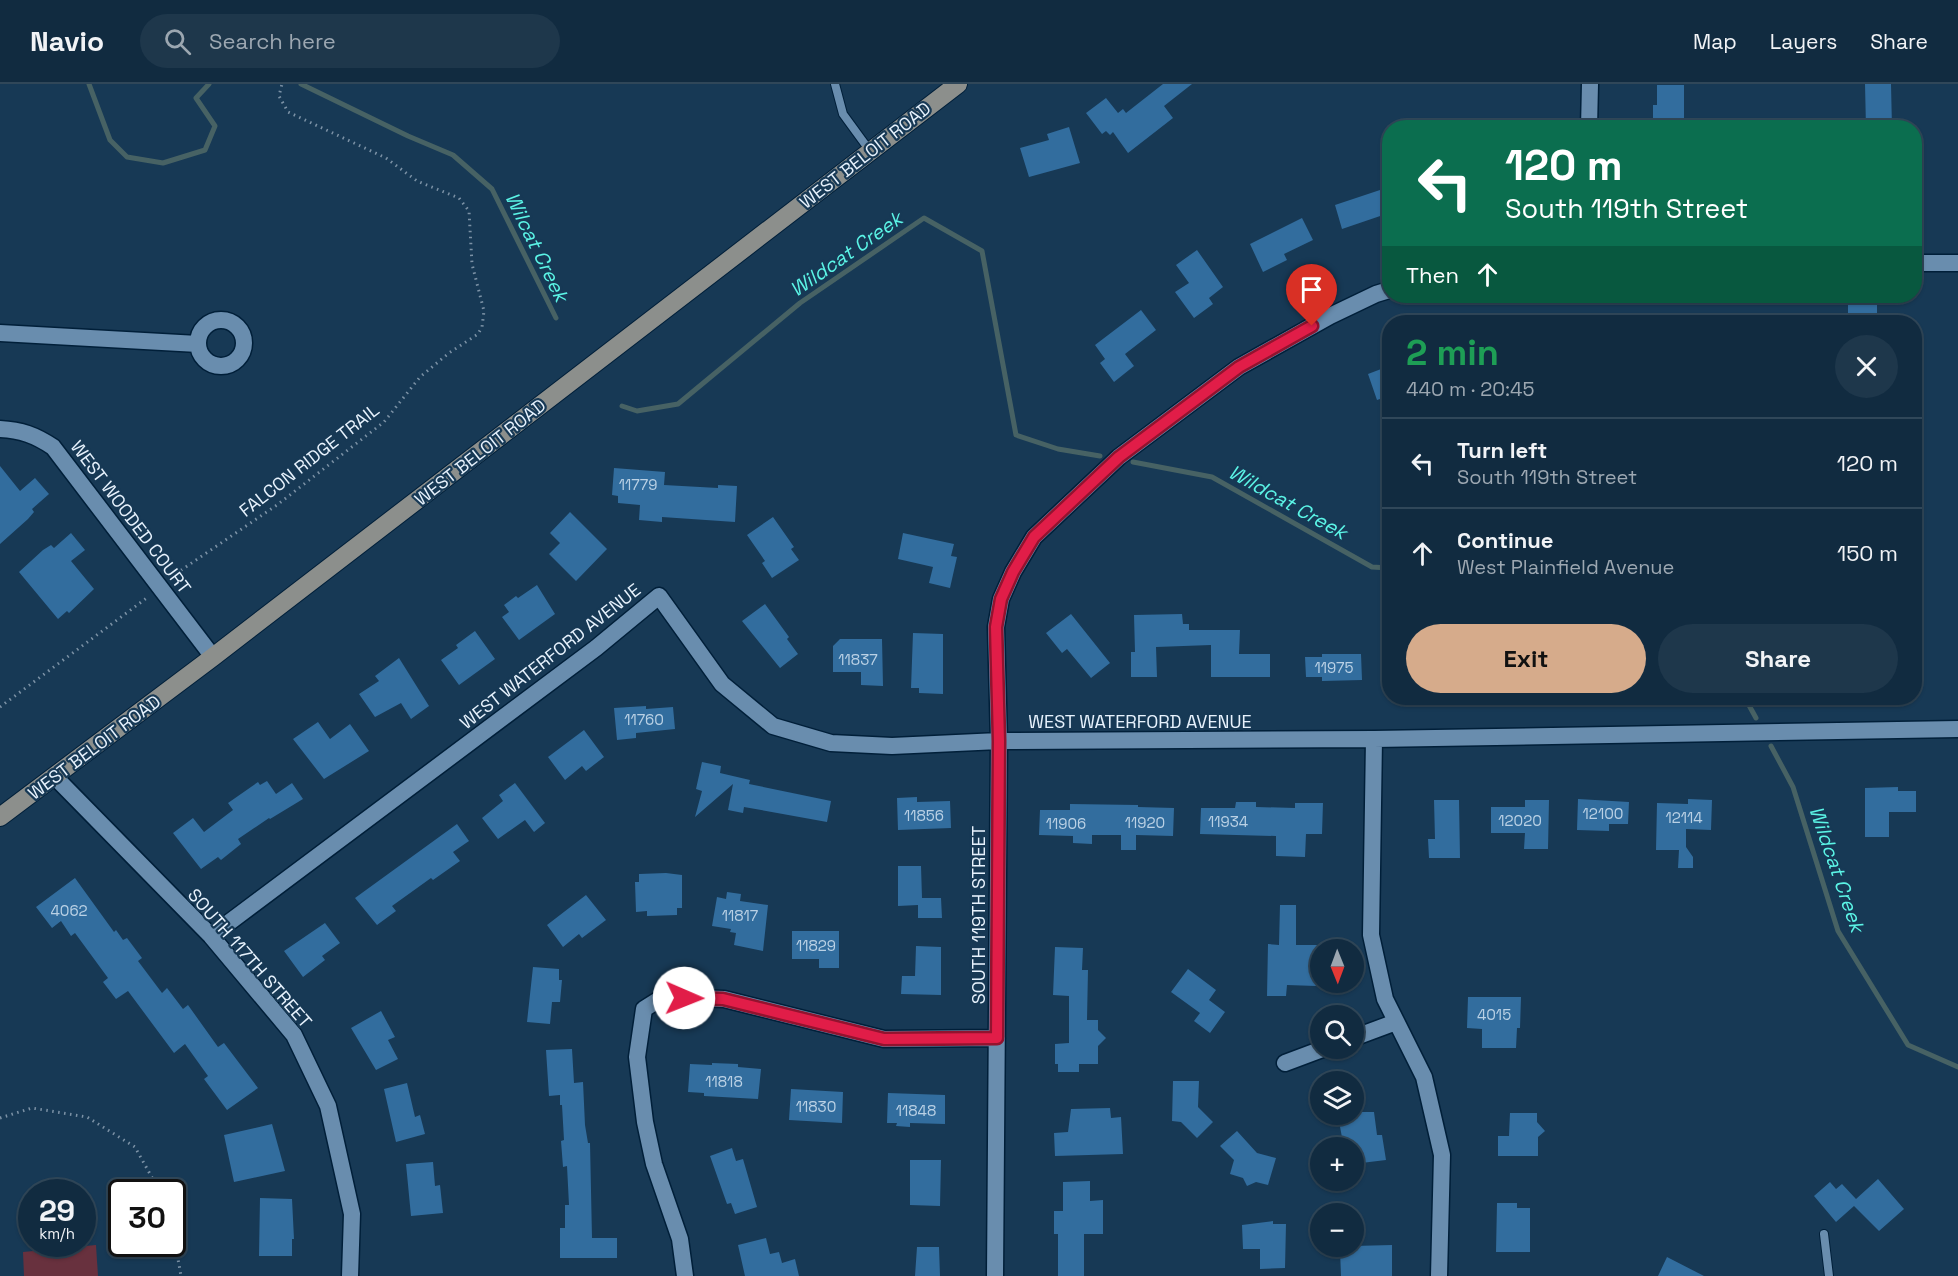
<!DOCTYPE html>
<html lang="en">
<head>
<meta charset="utf-8">
<style>
	:root { --surface:#112b40; --page:#1e374b; --text:#f1f3f6; --muted:#9ca7b1; --line:#304759; --accent:#d6ab8b }
	body { margin:0; font-family:"Space Grotesk",sans-serif; background:var(--page); color:var(--text); height:100vh; display:flex; flex-direction:column; font-size:22px; white-space:nowrap }
	* { box-sizing:border-box; margin:0 }
	p { font-size:20px; color:var(--muted) }
	.icon { flex:none; width:33px; height:33px; fill:none; stroke:currentColor; stroke-width:2; stroke-linecap:round; stroke-linejoin:round }
	.map { position:relative; flex:1; overflow:hidden }
	.details { position:absolute; left:1382px; top:231px; width:540px; height:390px; display:flex; flex-direction:column; background:var(--surface); border-radius:24px; box-shadow:0 2px 4px #0004,0 0 0 2px var(--line) }
	.details>* { flex:none }
	.hud { position:absolute; left:1382px; top:36px; width:540px; height:183px; border-radius:24px; box-shadow:0 2px 4px #0004,0 0 0 2px var(--line); background:#0b6e4f; color:#fff; overflow:hidden }
	.needle { width:39px; rotate:179deg }
	.tools { position:absolute; left:1310px; top:855px; display:grid; gap:12px }
	.tools a { display:grid; place-items:center; width:54px; height:54px; border-radius:50%; background:var(--surface); box-shadow:0 2px 4px #0004,0 0 0 2px var(--line); font-size:30px }
	.speed { position:absolute; left:18px; top:1095px; display:flex; gap:12px; font-size:30px; font-weight:700; text-align:center }
	.speed>* { display:grid; place-content:center; width:78px; height:78px; border-radius:50%; background:var(--surface); box-shadow:0 2px 4px #0004,0 0 0 2px var(--line); line-height:1 }
	.speed small { font-size:15px; font-weight:400 }
	.speed .limit { border:3px solid #111; border-radius:9px; background:#fff; color:#111 }
	.pin { position:absolute; display:grid; place-items:center; width:51px; height:51px; color:#fff; margin:-62px -26px; border-radius:50% 50% 50% 0; rotate:-45deg; box-shadow:0 0 6px #0007 }
	.pin .icon { rotate:45deg }
	.me { position:absolute; width:66px; margin:-33px; rotate:91deg; stroke-linejoin:round; filter:drop-shadow(0 0 4px #0008) }
	.turn { display:flex; align-items:center; gap:21px; height:126px; padding:0 24px; font-size:27px }
	.turn .icon { width:78px; height:78px; stroke-width:2.5 }
	.turn b { display:block; font-size:42px; line-height:51px }
	.then { display:flex; align-items:center; height:57px; padding:0 24px; background:#0003; gap:12px; font-size:22px }
	.round { display:grid; place-items:center; flex:none; width:63px; height:63px; border-radius:32px; background:var(--page) }
	.headline { display:flex; align-items:center; justify-content:space-between; height:102px; padding:0 24px }
	h1 { font-size:36px; font-weight:600; line-height:45px; color:#1e9e55 }
	.cta { display:flex; gap:12px; margin-top:auto; padding:12px 24px }
	.cta a { flex:1; height:69px; border-radius:36px; background:var(--accent); color:#111; font-size:24px; font-weight:600; line-height:69px; text-align:center }
	.cta a+a { background:var(--page); color:var(--text) }
	ul { padding:0; list-style:none }
	li { display:flex; align-items:center; gap:18px; height:90px; padding:0 24px; border-top:2px solid var(--line) }
	li div { flex:1 }
	li b { display:block; font-size:22px }
	li em { font-style:normal }
	header { display:flex; align-items:center; gap:36px; box-sizing:border-box; height:84px; padding:0 30px; background:var(--surface); border-bottom:2px solid var(--line) }
	header strong { font-size:28px }
	nav { display:flex; gap:33px; margin-inline-start:auto; font-size:21px }
	.search { width:420px; height:54px; background:var(--page); display:flex; align-items:center; gap:15px; box-sizing:border-box; padding:0 21px; border-radius:33px; color:var(--muted); font-size:22px }
	.map>svg:first-child { display:block }
	.green { fill:#68313e }
	.lines { fill:none; stroke-linecap:round; stroke-linejoin:round }
	.stream { stroke:#476264; stroke-width:5 }
	.building { fill:#326d9e }
	.lane-casing { stroke:#001f39; stroke-width:10 }
	.street-casing { stroke:#001f39; stroke-width:19 }
	.secondary-casing { stroke:#001f39; stroke-width:20 }
	.path { stroke:#7c92a6; stroke-width:3; stroke-dasharray:1.5 4.5; stroke-linecap:butt }
	.lane { stroke:#698dae; stroke-width:8 }
	.street { stroke:#698dae; stroke-width:16 }
	.secondary { stroke:#8c8f8c; stroke-width:18 }
	.route-casing { stroke:#92132f; stroke-width:15 }
	.route { stroke:#e11d48; stroke-width:10 }
	.labels { text-anchor:middle; dominant-baseline:central; stroke-width:4.5; stroke-linejoin:round; paint-order:stroke }
	.number-label { font-size:15px; fill:#bad1e5 }
	.street-label { font-size:18px; fill:#e7f2fd; stroke:#173955 }
	.water-label { font-size:20px; font-style:italic; fill:#5bf4e6; stroke:#173955 }
</style>
</head>
<body>
<header>
<strong>Navio</strong>
<div class="search"><svg class="icon" aria-label="search" viewBox="0 0 24 24"><circle cx="10" cy="10" r="6"/><path d="M15 15l6 6"/></svg>Search here</div>
<nav><a>Map</a><a>Layers</a><a>Share</a></nav>
</header>
<div class="map">
<svg width="1958" height="1192" viewBox="0 0 1958 1192">
	<rect width="100%" height="100%" fill="#173955"/>
	<path class="green" d="M96 1161 98 1192H24L23 1168Z"/>
	<g class="lines">
		<path class="stream" d="M89 0 110 56 127 73 163 79 205 66 215 42 196 14 209 0
			M301 0 408 52 453 71 492 105 556 234
			M622 322 637 327 678 320 800 219 924 134 982 167 1016 351 1058 365 1100 372
			M1133 378 1212 393 1372 483 1389 484
			M1745 614 1756 634
			M1771 662 1793 703 1838 847 1908 961 1958 983"/>
	</g>
	<path class="building" d="M1163 0H1192L1164 22 1173 34 1128 69 1113 48 1110 51 1106 47 1102 50 1086 29 1106 14 1118 29 1123 25 1126 29Z
		M1865 0H1891L1892 44H1866Z
		M1657 1H1684V44H1653V21H1657Z
		M1069 43 1080 79 1029 93 1020 64 1049 56 1047 50Z
		M1389 103V129L1342 145 1335 121Z
		M1302 134 1313 156 1284 170 1287 176 1263 188 1250 160Z
		M1197 166 1223 203 1209 214 1213 220 1194 234 1175 208 1189 199 1176 181Z
		M1877 217V238H1848V218Z
		M1141 226 1156 246 1125 270 1134 282 1114 298 1100 279 1105 275 1095 261Z
		M1389 282V312L1377 316 1368 290Z
		M0 382 20 407 35 394 49 410 32 425 34 428 28 435 0 460Z
		M614 384 665 388 664 401 718 404V401L737 402 735 438 662 433V438L639 436 640 421 618 419V412L612 411Z
		M570 428 607 465 576 497 549 470 560 459 550 449Z
		M773 433 794 463 791 465 799 476 772 494 762 479 765 477 747 451Z
		M71 449 85 466 71 477 94 505 69 529 67 527 58 535 19 488 43 466 51 461 54 464Z
		M903 449 954 460 951 472 957 473 950 504 929 499 933 483 898 475Z
		M537 501 555 530 519 556 502 533 509 528 504 521 516 512 518 514Z
		M765 520 789 553 787 555 798 570 780 584 742 537Z
		M1071 530 1110 579 1091 594 1067 565 1062 569 1046 549Z
		M1182 530 1183 540H1189V546H1240L1239 570H1270V593H1211V561L1156 563 1157 593H1131V568H1135L1134 531Z
		M475 547 495 575 459 601 441 576 458 564 456 561Z
		M913 549 943 550V610L919 609V604H911Z
		M840 555H882L883 602 861 601V588H833V562Z
		M1322 570H1361L1362 596 1322 597V593H1306L1305 573H1322Z
		M399 574 429 622 411 635 401 619 375 633 359 610 379 597 375 592Z
		M646 622V625L673 623 675 645 636 649V654L617 656 614 624Z
		M318 638 330 655 350 640 369 667 324 695 293 655Z
		M584 646 604 673 586 687 582 682 565 696 548 673Z
		M702 678 721 682 720 689 750 696 749 700 831 717 827 738 744 723 743 729 728 726 733 700 695 733 702 707 696 705Z
		M267 697 276 710 292 699 303 715 270 735 269 734 238 755 241 760 221 776 218 773 201 785 173 749 193 734 204 748 233 726 228 719 258 698 260 701Z
		M515 699 545 739 534 748 525 736 498 755 482 734 503 717 499 711Z
		M1898 703V707H1916V728H1889V753H1865V704Z
		M917 713V718L950 717 951 744 898 746 897 714Z
		M1578 715 1629 718 1628 740H1609V747L1577 746Z
		M1688 715 1712 716 1711 746 1686 745V763L1693 773V784H1678L1679 766H1656L1657 719 1688 720Z
		M1434 716H1459L1460 774H1429L1428 755H1435Z
		M1525 716H1549L1548 765H1524L1525 749H1491V723H1525Z
		M1236 718H1256V723L1295 724V719H1323L1322 750H1306L1305 773 1276 772V752L1200 750 1201 724H1235Z
		M1070 720 1138 721V723L1174 724 1173 752 1136 751V766H1121V751H1092V760L1073 759V752L1039 751 1040 726H1070Z
		M457 740 469 757 453 768 460 777 433 796 431 794 392 822 396 827 377 841 355 814Z
		M898 782H921L922 814H941L942 834H918V821L898 822Z
		M666 789 682 791V824H677V831L647 832V827L636 828 635 798H639V790Z
		M75 794 114 848 116 846 123 856 127 854 142 874 138 877 162 909 167 904 183 925 188 921 218 963 224 959 258 1004 227 1026 204 995 208 992 185 960 174 969 128 907 116 915 103 898 108 894 75 849 71 852 61 837 52 844 36 823Z
		M727 808 741 810 740 817 768 821 763 867 734 861 736 849 730 848 731 845 712 842 717 813 726 815Z
		M586 811 606 836 582 854 579 850 563 863 547 841Z
		M1280 821H1296V861H1317L1316 902 1287 901 1286 912H1267L1268 860 1279 861Z
		M325 839 340 859 322 872 325 876 303 893 284 867Z
		M792 847H839V884H819V875H792Z
		M916 862 941 863V911L901 910 902 892H915Z
		M1055 863 1083 864 1082 886H1088L1087 936H1098V946L1106 954 1098 962V980H1079V988H1058V980H1055V960L1069 959V912L1053 911Z
		M533 883 559 885V896H562L560 918H552L550 940 527 938Z
		M1188 885 1216 906 1209 916 1225 928 1210 949 1194 937 1200 929 1171 908Z
		M1468 913H1521L1520 944H1517L1516 964H1482V945L1467 944Z
		M381 927 395 953 388 956 398 975 376 986 351 944Z
		M572 965 574 999 583 998 585 1041 588 1059H590L592 1154H617V1174H560V1144H565V1121H569L567 1082 563 1083 561 1057 564 1056 562 1021H560V1011L549 1012 546 966Z
		M712 979 738 980V983L761 985 758 1015 704 1012V1009L688 1008 690 980 712 981Z
		M1173 997H1199L1198 1023 1213 1038 1197 1054 1181 1038 1172 1037Z
		M407 999 415 1033 420 1031 425 1050 396 1058 384 1005Z
		M791 1005 843 1008 842 1039 789 1036Z
		M888 1009 945 1011V1040L910 1039V1043L896 1042 897 1039H887Z
		M1110 1024 1111 1034 1121 1033 1123 1070 1055 1072 1054 1049 1068 1048 1071 1025Z
		M1360 1028H1374L1377 1051H1382L1386 1076 1353 1080V1064H1344L1338 1032Z
		M1510 1029H1537V1038L1545 1047 1538 1053V1072H1498V1052H1509Z
		M272 1040 285 1087 234 1098 224 1051Z
		M1237 1047 1257 1069 1276 1074 1268 1101 1256 1098 1247 1102 1243 1094 1230 1090 1234 1076 1220 1062Z
		M732 1064 736 1077 743 1075 757 1123 735 1130 731 1119 727 1120 710 1072Z
		M910 1076H941L940 1122 910 1121Z
		M433 1078 435 1102 440 1101 443 1129 411 1132 406 1080Z
		M1878 1095 1904 1125 1879 1147 1854 1122 1836 1138 1814 1112 1830 1098 1836 1105 1842 1100 1856 1115Z
		M1090 1097V1117L1103 1116V1150H1084V1192H1058V1150H1054V1127H1063V1098Z
		M260 1114 292 1115 294 1155H292V1172H259Z
		M1497 1119H1517V1124H1530V1168H1496Z
		M1273 1137V1140H1286L1285 1184 1260 1185V1165H1243L1242 1141Z
		M766 1154 770 1170 779 1168 782 1179 795 1175 799 1192H745L738 1161Z
		M1392 1161V1192H1341L1340 1166H1351L1353 1162Z
		M917 1163H939L940 1192H915Z
		M1667 1173 1704 1192H1658Z"/>
	<g class="lines">
		<g class="lane-casing">
			<path id="lane" d="M835 0 843 30 870 67
				M1824 1150 1829 1192"/>
		</g>
		<g class="street-casing">
			<path id="street" d="M1589 44 1590 0
				M1914 179H1958
				M198 259a23 23 0 1 1 46 0a23 23 0 1 1-46 0Z
				M0 249 198 260
				M0 345C21 346 35 351 53 363L213 573
				M1374 655 1371 851 1385 915 1424 993 1442 1071 1439 1192
				M55 693 211 852 294 951 328 1022 352 1130 350 1192
				M211 852 596 564 659 512 722 600 773 642 831 659 892 662 999 657 1374 655 1958 645
				M1353 954 1396 938
				M1285 979 1325 964
				M685 1192 680 1155 654 1080 645 1038 637 973 644 925 663 913 724 915 884 955 997 954
				M995 1192 999 657 996 543 1001 515 1013 488 1034 453 1119 373 1239 283 1330 232 1376 210 1389 206"/>
		</g>
		<g class="secondary-casing">
			<path id="secondary" d="M0 733 213 573 958 0"/>
		</g>
		<path class="path" d="M171 493 277 421 384 338 420 293 449 269 478 250 482 243 484 227 472 180 469 127 459 114 417 97 386 74 288 28 279 12 282 0
			M0 623 148 513
			M0 1034 32 1024 87 1033 135 1063 160 1108
			M172 1141 181 1192"/>
		<use href="#lane" class="lane"/>
		<use href="#street" class="street"/>
		<use href="#secondary" class="secondary"/>
	</g>
	<g class="lines">
		<g class="route-casing">
			<path id="route" d="M684 914 723 915 884 955 997 954 999 657 996 543 1001 515 1013 488 1034 453 1119 373 1239 283 1312 242"/>
		</g>
		<use href="#route" class="route"/>
	</g>
	<g class="labels">
		<g class="number-label">
			<text x="638" y="400">11779</text>
			<text x="858" y="575">11837</text>
			<text x="1334" y="583">11975</text>
			<text x="644" y="635">11760</text>
			<text x="1603" y="729">12100</text>
			<text x="924" y="731">11856</text>
			<text x="1684" y="733">12114</text>
			<text x="1520" y="736">12020</text>
			<text x="1228" y="737">11934</text>
			<text x="1145" y="738">11920</text>
			<text x="1066" y="739">11906</text>
			<text x="69" y="826">4062</text>
			<text x="740" y="831">11817</text>
			<text x="816" y="861">11829</text>
			<text x="1494" y="930">4015</text>
			<text x="724" y="997">11818</text>
			<text x="816" y="1022">11830</text>
			<text x="916" y="1026">11848</text>
		</g>
		<g class="street-label">
			<text transform="translate(865 71) rotate(-38)">WEST BELOIT ROAD</text>
			<text transform="translate(480 368) rotate(-38)">WEST BELOIT ROAD</text>
			<text transform="translate(309 376) rotate(-38)">FALCON RIDGE TRAIL</text>
			<text transform="translate(131 433) rotate(53)">WEST WOODED COURT</text>
			<text transform="translate(550 572) rotate(-38)">WEST WATERFORD AVENUE</text>
			<text x="1140" y="637">WEST WATERFORD AVENUE</text>
			<text transform="translate(94 663) rotate(-37)">WEST BELOIT ROAD</text>
			<text transform="translate(978 831) rotate(-90)">SOUTH 119TH STREET</text>
			<text transform="translate(250 874) rotate(49)">SOUTH 117TH STREET</text>
		</g>
		<g class="water-label">
			<text transform="translate(537 163) rotate(64)">Wilcat Creek</text>
			<text transform="translate(846 170) rotate(-35)">Wildcat Creek</text>
			<text transform="translate(1288 418) rotate(29)">Wildcat Creek</text>
			<text transform="translate(1837 785) rotate(71)">Wildcat Creek</text>
		</g>
	</g>
</svg>
<div class="tools">
<a><svg class="needle" viewBox="-14 -14 28 28"><path d="M0-13l5 13h-10z" fill="#e53935"/><path d="M0 13l5-13h-10z" fill="#9ca7b1"/></svg></a>
<a><svg class="icon" aria-label="search" viewBox="0 0 24 24"><circle cx="10" cy="10" r="6"/><path d="M15 15l6 6"/></svg></a>
<a><svg class="icon" aria-label="layers" viewBox="0 0 24 24"><path d="M12 4l9 5-9 5-9-5zM3 14l9 5 9-5"/></svg></a>
<a>+</a>
<a>−</a>
</div>
<div class="speed"><div>29<small>km/h</small></div><div class="limit">30</div></div>
<div class="pin" style="left:1312px;top:242px;background:#d93025"><svg class="icon" aria-label="arrive" viewBox="0 0 24 24"><path d="M6 21V4h12l-3 4 3 4H6"/></svg></div>
<svg class="me" style="left:684px;top:914px" viewBox="-20 -20 40 40"><circle r="19" fill="#fff"/><path d="M0-13L10 11 0 6-10 11z" fill="#e11d48"/></svg>
<div class="hud">
<div class="turn"><svg class="icon" aria-label="left" viewBox="0 0 24 24"><path d="M17 20v-9H6M10 6l-5 5 5 5"/></svg><div><b>120 m</b>South 119th Street</div></div>
<div class="then">Then<svg class="icon" aria-label="ahead" viewBox="0 0 24 24"><path d="M12 20V5M6 11l6-6 6 6"/></svg></div>
</div>
<section class="details">
<div class="headline"><div><h1>2 min</h1><p>440 m · 20:45</p></div><a class="round"><svg class="icon" aria-label="close" viewBox="0 0 24 24"><path d="M6 6l12 12M18 6L6 18"/></svg></a></div>
<ul>
<li><svg class="icon" aria-label="left" viewBox="0 0 24 24"><path d="M17 20v-9H6M10 6l-5 5 5 5"/></svg><div><b>Turn left</b><p>South 119th Street</p></div><em>120 m</em></li>
<li><svg class="icon" aria-label="ahead" viewBox="0 0 24 24"><path d="M12 20V5M6 11l6-6 6 6"/></svg><div><b>Continue</b><p>West Plainfield Avenue</p></div><em>150 m</em></li>
</ul>
<div class="cta"><a>Exit</a><a>Share</a></div>
</section>
</div>
</body>
</html>
